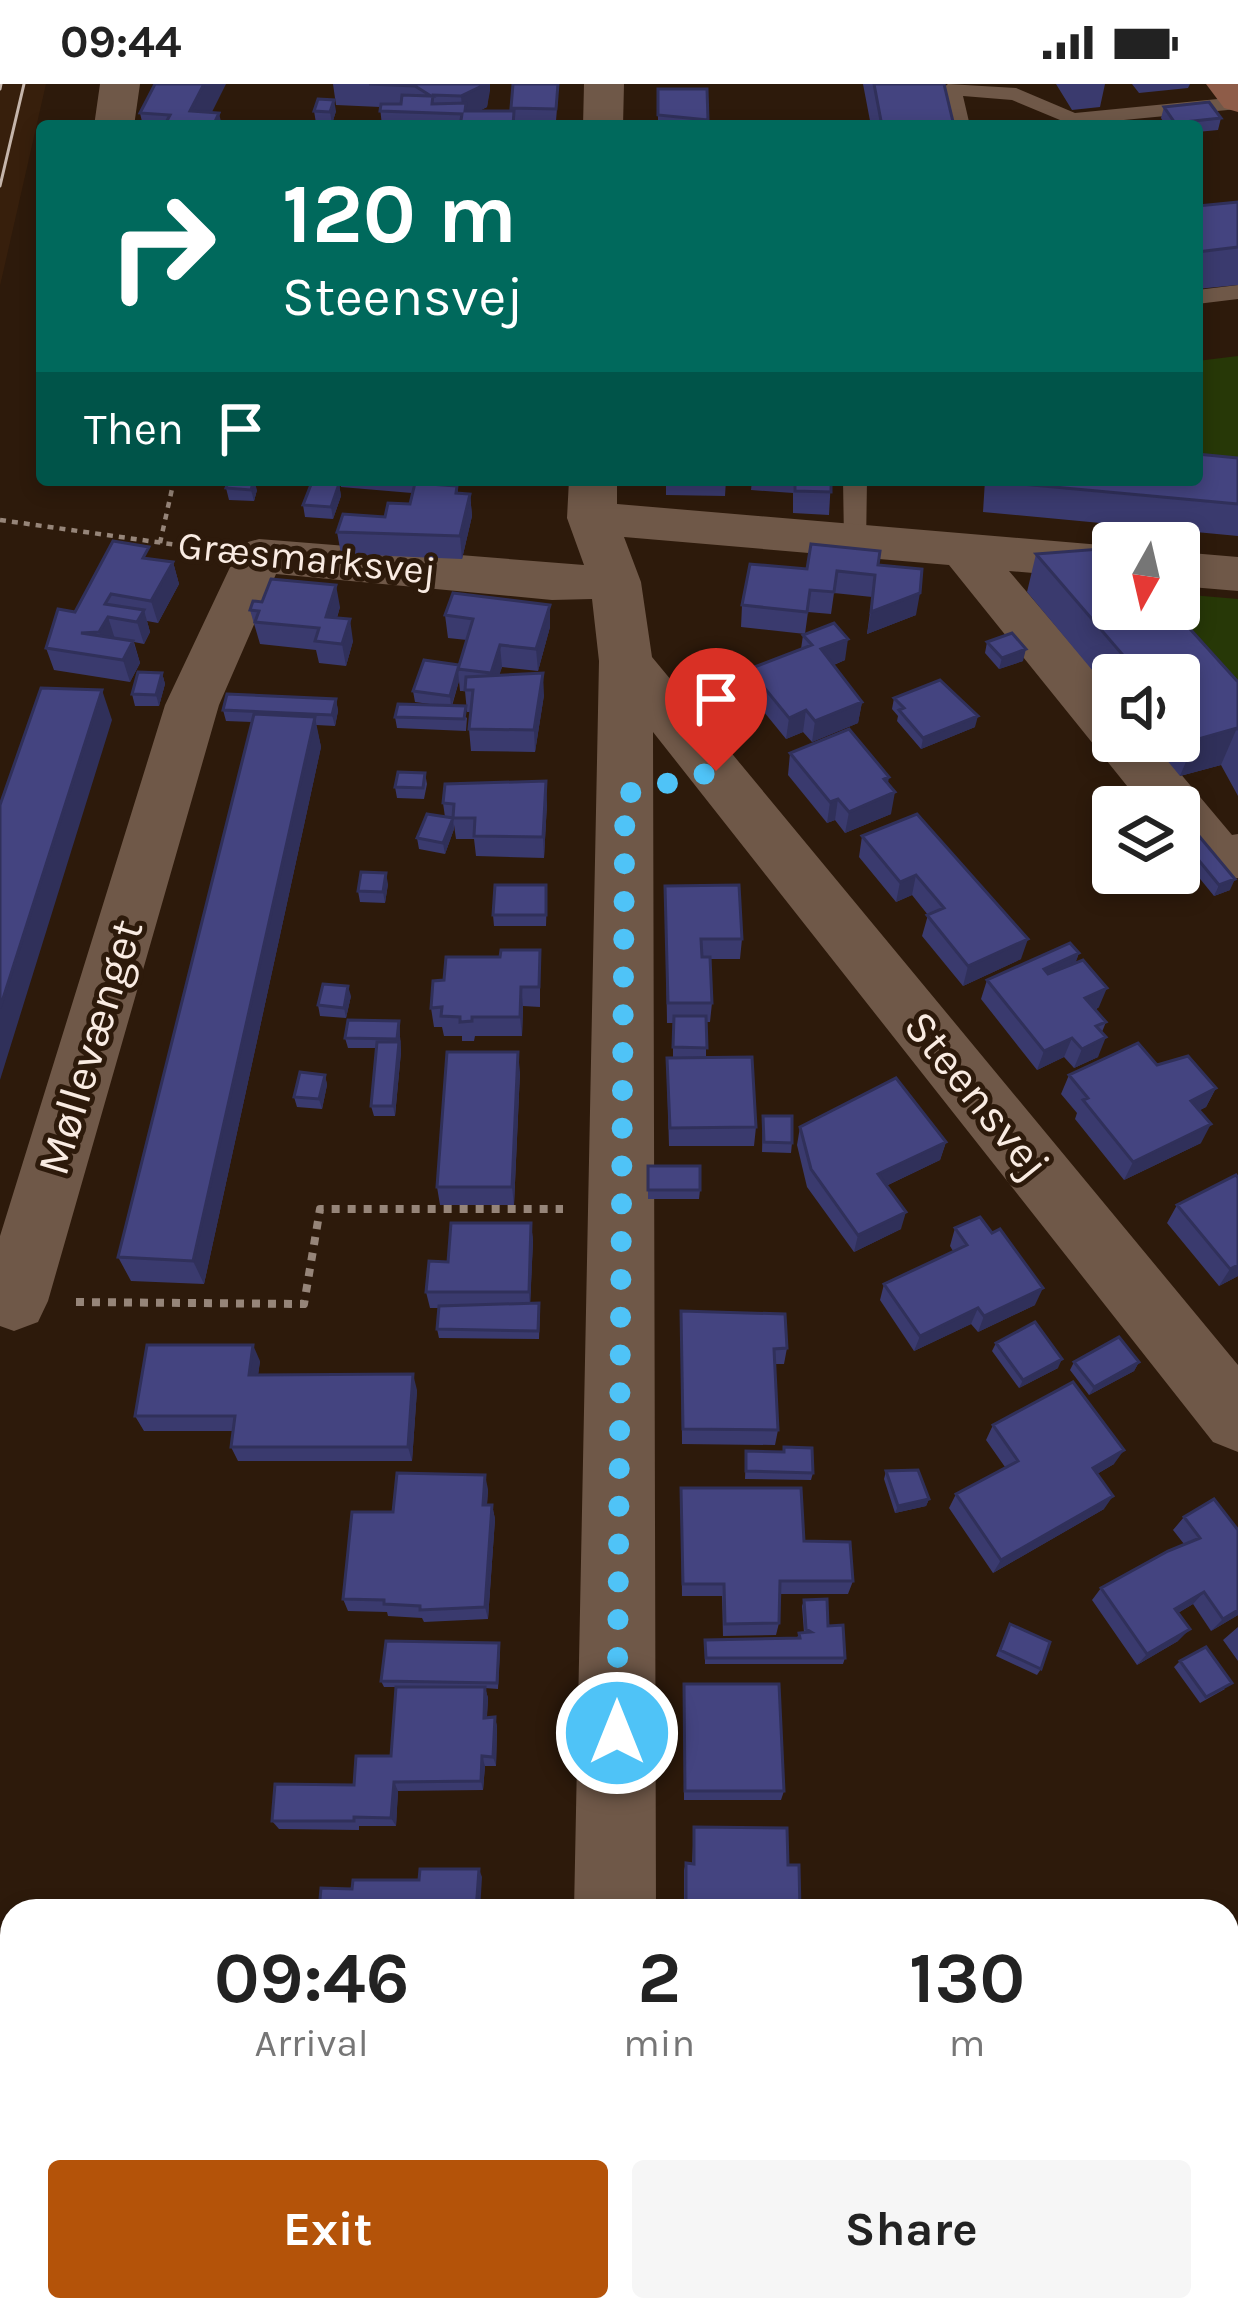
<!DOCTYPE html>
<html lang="en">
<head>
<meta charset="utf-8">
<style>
	:root { --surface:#fff; --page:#f6f6f6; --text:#222; --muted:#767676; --accent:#b45309 }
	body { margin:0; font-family:Karla,sans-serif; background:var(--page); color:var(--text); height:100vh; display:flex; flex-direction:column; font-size:45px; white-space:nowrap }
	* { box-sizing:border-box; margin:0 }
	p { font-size:39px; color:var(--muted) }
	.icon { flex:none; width:66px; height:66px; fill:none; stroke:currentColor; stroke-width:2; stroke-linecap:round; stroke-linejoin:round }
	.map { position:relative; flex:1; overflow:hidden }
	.side { position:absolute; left:0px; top:1815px; width:1239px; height:423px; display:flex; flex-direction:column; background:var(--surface); border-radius:36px 36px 0 0; box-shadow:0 6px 18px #0003 }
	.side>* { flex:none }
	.hud { position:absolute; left:36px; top:36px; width:1167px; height:366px; border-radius:12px; box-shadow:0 6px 18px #0003; background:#00695c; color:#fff; overflow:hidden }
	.needle { width:78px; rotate:188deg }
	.fabs { position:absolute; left:1092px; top:438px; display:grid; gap:24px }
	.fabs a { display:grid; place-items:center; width:108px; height:108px; border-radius:12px; background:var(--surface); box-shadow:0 6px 18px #0003; font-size:60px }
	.pin { position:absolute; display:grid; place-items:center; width:102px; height:102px; color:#fff; margin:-123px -51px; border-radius:50% 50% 50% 0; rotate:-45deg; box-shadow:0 0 12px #0007 }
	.pin .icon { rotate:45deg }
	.me { position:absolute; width:132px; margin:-66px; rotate:0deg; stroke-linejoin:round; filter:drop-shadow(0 0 9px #0008) }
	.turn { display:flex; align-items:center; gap:42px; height:252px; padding:0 48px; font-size:54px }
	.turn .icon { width:156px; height:156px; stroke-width:2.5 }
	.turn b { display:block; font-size:84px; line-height:102px }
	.then { display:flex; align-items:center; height:114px; padding:0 48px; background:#0003; gap:24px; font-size:45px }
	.eta { display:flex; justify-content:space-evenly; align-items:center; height:204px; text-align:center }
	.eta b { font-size:72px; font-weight:700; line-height:84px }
	.cta { display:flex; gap:24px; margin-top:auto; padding:24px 48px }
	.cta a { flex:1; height:138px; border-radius:12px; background:var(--accent); color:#fff; font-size:48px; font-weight:700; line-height:138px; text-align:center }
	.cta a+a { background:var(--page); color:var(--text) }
	.status { display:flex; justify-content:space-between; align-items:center; height:84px; padding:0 60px; background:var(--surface); direction:ltr }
	.status svg { height:33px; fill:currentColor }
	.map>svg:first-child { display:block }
	.built { fill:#371f0c }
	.green { fill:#273807 }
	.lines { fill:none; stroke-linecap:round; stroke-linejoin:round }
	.path-far1 { stroke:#968579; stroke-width:4.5; stroke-dasharray:6 6; stroke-linecap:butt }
	.path { stroke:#968579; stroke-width:8; stroke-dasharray:8 8; stroke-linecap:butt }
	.lane { fill:#6f5848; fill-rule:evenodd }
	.street { fill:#6f5848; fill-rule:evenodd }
	.secondary { fill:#8e5c48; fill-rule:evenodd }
	.tram { stroke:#c5b5ab; stroke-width:3 }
	.wall { fill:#3a3a6e }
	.shaded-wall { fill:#30305a }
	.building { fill:#444480; stroke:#30305a; stroke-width:3 }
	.route { stroke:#4fc3f7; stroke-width:21; stroke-dasharray:0 37.8 }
	.labels { text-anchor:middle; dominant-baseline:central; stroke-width:10; stroke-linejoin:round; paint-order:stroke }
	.far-street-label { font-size:39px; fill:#f9ebe2; stroke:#2d1a0b }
	.street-label { font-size:45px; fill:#f9ebe2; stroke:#2d1a0b }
</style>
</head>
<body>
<div class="status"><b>09:44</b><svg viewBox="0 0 49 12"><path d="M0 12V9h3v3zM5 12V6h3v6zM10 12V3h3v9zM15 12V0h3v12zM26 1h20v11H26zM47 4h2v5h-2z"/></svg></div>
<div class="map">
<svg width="1238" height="2236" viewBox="0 0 1238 2236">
	<rect width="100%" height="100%" fill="#2d1a0b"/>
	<path class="built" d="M0 0H46L0 202Z"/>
	<path class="green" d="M1238 272V377L1197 373V277Z
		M1179 510 1238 515V637L1141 525H1179Z"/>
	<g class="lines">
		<path class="path-far1" d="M0 436 206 465
			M160 459 174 396"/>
		<path class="path" d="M76 1218 304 1220 320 1125H563"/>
		<path class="lane" d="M948 0 1016 4 1075 29 1238 13V25L1072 41 1012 16 963 12 970 42H950L942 5Z
			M1238 201V215L1197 220V206Z
			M843 396H867L866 462H848L844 456Z"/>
		<path class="street" d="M100 0H140L134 42H94Z
			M584 0H624L623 42H583Z
			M569 396H617V420L1113 462V496L1009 487 1113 609V657H1153L1232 751 1238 750V794C1182 802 1179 768 1179 723H1144L949 481 624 453 641 498 652 573 1238 1281V1368L1213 1358 653 648 656 1827H574L599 577 592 515 552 516 276 490 219 621 48 1217 38 1238 14 1247 0 1242V1152L165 621 241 460 259 455 584 481 567 434Z
			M1179 468 1238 473V507L1179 502Z
			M566 2226H658V2236H566Z"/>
		<path class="secondary" d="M1206 0H1238V28L1224 24Z"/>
		<path class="tram" d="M0 5 1 0
			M0 102 24 0"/>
	</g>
	<path class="wall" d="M333 0H490L487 23 479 27H511L513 0 558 12 556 37 515 36V42H382L380 23 336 21Z
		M863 0H944L954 42H871Z
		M1056 0H1105L1100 23 1072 26Z
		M1132 0H1190L1188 4 1139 9Z
		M658 5H707L708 42H658Z
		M1164 23 1221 34 1218 46 1197 48V42H1166L1161 34Z
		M314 27H336L332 40 316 39Z
		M212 28 222 42H143L140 29Z
		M1238 118V201L1197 205V122Z
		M1238 374V452L983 428 985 396H1197Z
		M340 396H436L435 401 457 402 458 409 470 410 472 432 462 475 341 470 337 448 385 433 410 420 412 409 341 403Z
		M666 396H726L725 412 666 411Z
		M752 396H831L829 431 793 429V409L751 406Z
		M339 400 341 412 333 435 305 433 303 421Z
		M226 404 257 406 254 417 229 416Z
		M1036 470 1238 598V712L1221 681 1180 692 1151 657H1179V591H1113V611L1027 508Z
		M153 475 173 478 179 500 158 539 147 537 150 548 144 560 134 558 140 579 130 598 54 586 46 564 75 528Z
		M878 481 916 531 867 550 872 513 834 509 831 530 808 528 805 550 741 543 742 521 807 485Z
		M550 521V543L538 587 502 583 499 591 544 611 535 668 471 667 469 645 471 628H467L465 607H460L459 597 452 622 467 634 466 647 397 644 395 633 437 621 415 618 413 607 459 581 467 556 448 554 445 531Z
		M340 523 337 534 353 557 346 582 319 579 316 566 260 560 250 526Z
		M803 551 845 576 834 581 862 618 858 639 812 658 803 648 786 655 747 607 749 585 801 565Z
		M987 558 1023 577 999 585 985 569Z
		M162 589 165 600 159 622H135L132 610Z
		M894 614 975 643 921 665 897 637 898 632 892 625Z
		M336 615 338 627 335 642 316 641 321 663 204 1200 131 1197 118 1173 252 638 226 637 223 626Z
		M790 669 888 700 891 730 845 749 835 736 827 739 788 691Z
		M425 689 427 700 424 715 397 714 395 703Z
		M443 719H547L544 774 476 772 474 755H456L454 741V745L445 770 419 765 417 754 445 733Z
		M917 730 1021 875 963 902 922 852 928 831 912 811 896 818 859 773 862 752Z
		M1183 757 1230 806 1214 812 1179 769Z
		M388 800 385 819 360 818 358 807Z
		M665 802 742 855 740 875H710L712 919 710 938H706V973L756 1043 754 1062H669L667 993V974L673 973V939H667Z
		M547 812 546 842H494L493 831Z
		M540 866V923L523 922 522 952H475L474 957H462V952H444L442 943H434L431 924 444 896 500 873Z
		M1079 869 1075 879 1099 923 1095 926 1106 938 1102 948 1098 973 1074 984 1064 973 1037 986 981 915 987 896Z
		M351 912 346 934 320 932 318 921Z
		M399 937 401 968 395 1032H374L371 1022 377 964H348L345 954Z
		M1157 981 1216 1004 1206 1023 1200 1026 1201 1059 1124 1096 1075 1035 1077 1029 1061 1010 1069 991Z
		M520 988 514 1121H440L437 1103Z
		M325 991 327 1001 322 1025 297 1023 294 1013Z
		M763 1032 792 1059 791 1069 762 1068Z
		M800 1043 946 1058 940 1076 886 1102 901 1145 854 1168 807 1103 797 1061Z
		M648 1082 700 1106 699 1115H648Z
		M1238 1094V1192L1219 1202 1167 1139 1177 1121Z
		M531 1139 533 1157 530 1220 540 1228 539 1255 439 1254 437 1245 438 1224H430L426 1208 448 1178Z
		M955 1144 1035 1221 978 1248 971 1240 914 1267 880 1216 884 1200 953 1167 950 1162Z
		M681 1227 787 1264 784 1280H775L778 1346 775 1361 682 1360Z
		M996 1259 1058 1284 1019 1304 992 1267Z
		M260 1277 258 1291 417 1306 412 1377H238L231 1363 233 1347H144L135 1332Z
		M1074 1278H1139L1134 1287 1089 1311 1070 1286Z
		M993 1341 1114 1380 1097 1390 1104 1425 993 1489 949 1424 956 1410 1005 1383 986 1356Z
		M784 1363 813 1389 811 1396 745 1395 746 1367 783 1368Z
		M886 1387 929 1415 926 1422 895 1429 884 1395Z
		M681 1404 804 1457 853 1497 848 1510H780L779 1539 776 1551 723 1552 722 1512H682Z
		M488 1405 487 1421H492L495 1435 488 1535 424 1538 422 1534 388 1532 387 1528 348 1527 343 1515 393 1428Z
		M1184 1433 1238 1446V1531L1211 1547 1193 1520 1178 1529V1557L1137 1581 1092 1516 1101 1504 1184 1460 1173 1446Z
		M804 1516 828 1542 845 1574 843 1580H705V1556L797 1554 799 1549H804L802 1522Z
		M1010 1540 1041 1585 1037 1591 996 1572Z
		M1238 1543V1577L1223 1556Z
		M500 1565 498 1605 485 1604 488 1614 487 1633H495L497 1643 496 1682H485L483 1706 398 1707 396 1742H359V1746L279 1745 272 1737 354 1701 391 1672 396 1603H384L381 1597Z
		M1180 1577 1225 1605 1200 1619 1174 1583Z
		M684 1600 784 1707 781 1716H684Z
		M694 1743 788 1781 800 1827H684V1786L686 1779 692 1780Z"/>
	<path class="shaded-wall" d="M204 0H226L205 42 190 27Z
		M486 0H490V7L487 23 463 34 461 12Z
		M334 16 336 27 332 40 330 28Z
		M219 29 222 42H213Z
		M254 396 257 406 254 417 251 406Z
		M339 400 341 412 333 435 331 423Z
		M470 410 472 432 462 475 460 452Z
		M173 478 179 500 158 539 151 517Z
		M336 501 340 523 330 555 326 533Z
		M920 509 916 531 867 550 871 528Z
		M550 521V543L538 587 536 565Z
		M144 526 150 548 144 560 137 538Z
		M108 533 115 555 106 570 99 548Z
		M350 535 353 557 346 582 342 560Z
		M848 555 845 576 818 587 821 565Z
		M133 557 140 579 130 598 123 576Z
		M500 561 502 583 493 611 491 589Z
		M1026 565 1023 577 999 585 1002 574Z
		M458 585 459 597 451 623 450 612Z
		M162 589 165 600 159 622 156 611Z
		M543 589 544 611 535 668 534 646Z
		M102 606 112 636 0 996V924Z
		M336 615 338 627 335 642 332 631Z
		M862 618 858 639 812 658 815 637Z
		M806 626 803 648 786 655 789 634Z
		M978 632 975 643 921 665 923 654Z
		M315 633 321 663 204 1200 193 1177Z
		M1237 644 1221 681 1180 692 1195 656Z
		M889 693 886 712 895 708 891 730 845 749 849 728 884 695Z
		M546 697 547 719 544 774 543 753Z
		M838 715 835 736 827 739 830 718Z
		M453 734 454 745 445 770 443 759Z
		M386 789 388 800 385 819 383 808Z
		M916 791 912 811 896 818 900 798Z
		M1235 795 1230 806 1214 812 1219 801Z
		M1028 855 1021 875 963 902 968 882Z
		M1079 869 1072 889 1037 905 1044 885Z
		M348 902 351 912 346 934 344 924Z
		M521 903 523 922 522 952 520 933Z
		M1107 904 1099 923 1078 934 1085 914Z
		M399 937 401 968 395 1032 393 1022Z
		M1106 953 1098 973 1074 984 1082 965Z
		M1072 954 1064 973 1037 986 1044 967Z
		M518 968 520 988 514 1121 512 1103Z
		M325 991 327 1001 322 1025 319 1015Z
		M1216 1004 1206 1023 1182 1035 1191 1017Z
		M1211 1040 1201 1059 1124 1096 1133 1078Z
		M946 1058 940 1076 873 1108 878 1090Z
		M906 1128 901 1145 854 1168 858 1151Z
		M531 1139 533 1157 530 1225 529 1208Z
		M1238 1181V1192L1219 1202 1230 1185Z
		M1043 1204 1035 1221 978 1248 984 1232Z
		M978 1224 971 1240 914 1267 920 1252Z
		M253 1261 260 1277 256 1306 249 1291Z
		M1062 1275 1058 1284 1019 1304 1023 1296Z
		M1139 1278 1134 1287 1089 1311 1094 1303Z
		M413 1290 417 1306 412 1377 408 1363Z
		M1124 1366 1114 1380 1083 1398 1093 1384Z
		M485 1391 488 1405 486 1434 483 1421Z
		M1113 1412 1104 1425 993 1489 1001 1476Z
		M929 1415 926 1422 895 1429 898 1422Z
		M492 1421 495 1435 488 1535 485 1523Z
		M1204 1508 1193 1520 1164 1537 1175 1525Z
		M1238 1526V1531L1211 1547 1223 1535Z
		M1190 1545 1178 1557 1137 1581 1147 1570Z
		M485 1603 488 1614 486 1644 484 1634Z
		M495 1633 497 1643 496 1682 493 1673Z
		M482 1672 485 1682 483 1706 481 1697Z
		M394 1698 398 1707 396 1742 391 1734Z
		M479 1785 482 1793 480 1827H476Z
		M319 2226H325L324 2236H314L315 2227Z"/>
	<path class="building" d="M155 0H204L190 27 219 29 213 42H164L170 31 140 29Z
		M369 0H486L461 12 433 11 432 20 466 19 465 27H514L513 42H460L462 30 380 27 381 20H401L402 11 431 12 415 2Z
		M513 0H558L556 25 511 24Z
		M874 0H944L954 42H882Z
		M658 5H707L708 36 658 31Z
		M318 15 334 16 330 28 314 27Z
		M1209 18 1221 34 1175 39 1164 23Z
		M1238 118V163L1197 168V122Z
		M1197 370 1238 374V420L990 397 1197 396Z
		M229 396H254L251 406 226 404Z
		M795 396H831V408L795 407Z
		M312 398 339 400 331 423 303 421Z
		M415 399 457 402 456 409 470 410 460 452 337 448 343 430 385 433 388 419 410 420Z
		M113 457 149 463 143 474 173 478 151 517 111 510 105 520 144 526 137 538 108 533 99 548 81 549 133 557 123 576 46 564 58 525 75 528Z
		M811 460 880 467 878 481 922 485 920 509 871 528 875 491 837 487 834 508 810 506 807 528 742 521 750 480 807 485Z
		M1113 464V525H1172L1238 598V646L1237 644 1195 656 1179 637V591H1140L1036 470Z
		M271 495 336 501 326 533 350 535 342 560 315 557 319 544 255 538 259 527 250 526 253 517 262 518Z
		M453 509 550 521 536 565 500 561 491 589 458 585 473 535 445 531Z
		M834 539 848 555 821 565 862 618 815 637 806 626 789 634 749 585 812 561 803 551Z
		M1012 549 1026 565 1002 574 987 558Z
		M424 576 459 581 450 612 413 607Z
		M138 588 162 589 156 611 132 610Z
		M543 589 534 646 469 645 473 606H465L466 593Z
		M940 596 978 632 923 654 899 626 904 624 894 614Z
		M41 604 102 606 0 924V721Z
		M227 610 336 615 332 631 223 626Z
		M398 620 466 622 464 635 395 633Z
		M254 630 315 633 193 1177 118 1173Z
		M849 645 889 693 884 695 895 708 849 728 838 715 830 718 790 669Z
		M398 688 425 689 423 704 395 703Z
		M546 697 543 753 474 752 475 734H453L454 720 443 719 445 700Z
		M427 730 453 734 443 759 417 754Z
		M917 730 1028 855 968 882 927 831 944 824 916 791 900 798 862 752Z
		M1199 752 1235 795 1219 801 1183 757Z
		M361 788 386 789 383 808 358 807Z
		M495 801H546V831H493Z
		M739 801 742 855H701L702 873H710L712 919H668L665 802Z
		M1070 859 1079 869 1044 885 1048 890 1083 876 1107 904 1085 914 1106 938 1096 942 1106 953 1082 965 1072 954 1044 967 987 896Z
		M501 866H540L539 903H521L520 933H472V937L460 938V933L441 932 442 923 431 924 433 897 444 896 446 873H500Z
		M323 900 348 902 344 924 318 921Z
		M674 932H706L707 964 673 963Z
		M348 936 399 937 397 955 345 954Z
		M377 958H399L393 1022H371Z
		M1138 959 1157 981 1188 972 1216 1004 1191 1017 1211 1040 1133 1078 1083 1016 1088 1014 1069 991Z
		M447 968H518L512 1103H437Z
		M752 973 756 1043 670 1044 667 974Z
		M300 988 325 991 319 1015 294 1013Z
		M896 994 946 1058 878 1090 906 1128 858 1151 811 1085 800 1043Z
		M763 1032H792V1059L764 1058Z
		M648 1082H700V1106H648Z
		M1236 1091 1238 1094V1181L1230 1185 1177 1121Z
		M980 1133 992 1149 1000 1145 1043 1204 984 1232 978 1224 920 1252 884 1200 967 1161 955 1144Z
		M451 1139H531L529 1208H426L429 1177 448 1178Z
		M539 1219 538 1247 437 1245 439 1222Z
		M681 1227 785 1230 787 1264 774 1265 778 1346 683 1345Z
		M1035 1238 1062 1275 1023 1296 996 1259Z
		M1119 1253 1139 1278 1094 1303 1074 1278Z
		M147 1261H253L249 1291 413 1290 408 1363H231L235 1332H135Z
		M1073 1298 1124 1366 1093 1384 1113 1412 1001 1476 956 1410 1018 1377 993 1341Z
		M784 1363 812 1364 813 1389 746 1387V1367L784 1368Z
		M918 1386 929 1415 898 1422 886 1387Z
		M397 1389 485 1391 483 1421H492L485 1523 420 1526V1522L384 1520V1516L343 1515 352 1428H393Z
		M681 1404H801L804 1457 850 1458 853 1497H780L779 1539 725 1540 724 1500H683Z
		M1214 1415 1238 1446V1526L1223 1535 1204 1508 1175 1525 1190 1545 1147 1570 1101 1504 1168 1467 1200 1454 1184 1433Z
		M827 1515 828 1542 843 1541 845 1574H706L705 1556 800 1554 799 1549 811 1548 806 1545 804 1516Z
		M1010 1540 1050 1558 1041 1585 1000 1566Z
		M386 1557 499 1559 497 1599 381 1597Z
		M1206 1563 1232 1599 1206 1613 1180 1577Z
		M684 1600H779L784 1707H685Z
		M396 1603H485L484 1634 495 1633 493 1673 482 1672 481 1697 394 1698 391 1734 354 1733V1737H272L275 1700 354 1701 356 1672H391Z
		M694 1743 787 1744 788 1781H799L800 1827H686V1779L694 1780Z
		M420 1785H479L476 1827H319L321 1804 352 1805 353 1796H419Z
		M213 2226 315 2227 314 2236H97L98 2227Z"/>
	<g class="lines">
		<path class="route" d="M617 1649 625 710 716 687"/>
	</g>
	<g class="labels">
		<g class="far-street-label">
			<text transform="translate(307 474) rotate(6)">Græsmarksvej</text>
		</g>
		<g class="street-label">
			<text transform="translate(90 963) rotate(-73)">Møllevænget</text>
			<text transform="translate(977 1011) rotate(51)">Steensvej</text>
		</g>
	</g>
</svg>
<div class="fabs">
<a><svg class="needle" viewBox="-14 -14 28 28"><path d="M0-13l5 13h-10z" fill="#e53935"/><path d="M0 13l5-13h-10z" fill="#767676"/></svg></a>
<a><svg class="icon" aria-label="sound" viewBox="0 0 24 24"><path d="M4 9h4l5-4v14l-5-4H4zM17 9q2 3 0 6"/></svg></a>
<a><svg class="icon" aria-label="layers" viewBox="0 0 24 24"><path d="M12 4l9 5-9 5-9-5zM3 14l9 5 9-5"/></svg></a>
</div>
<div class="pin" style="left:716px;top:687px;background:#d93025"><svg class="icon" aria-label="arrive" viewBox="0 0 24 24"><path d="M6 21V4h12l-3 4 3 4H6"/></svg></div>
<svg class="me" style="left:617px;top:1649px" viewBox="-20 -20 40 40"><circle r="17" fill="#4fc3f7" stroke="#fff" stroke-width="3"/><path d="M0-11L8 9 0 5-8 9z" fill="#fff"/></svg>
<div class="hud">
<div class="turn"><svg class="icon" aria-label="right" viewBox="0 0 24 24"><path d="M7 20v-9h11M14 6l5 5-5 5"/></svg><div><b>120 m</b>Steensvej</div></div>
<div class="then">Then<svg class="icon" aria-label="arrive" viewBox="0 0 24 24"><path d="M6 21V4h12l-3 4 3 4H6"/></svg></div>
</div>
<section class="side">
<div class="eta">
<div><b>09:46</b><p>Arrival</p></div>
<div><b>2</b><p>min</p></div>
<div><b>130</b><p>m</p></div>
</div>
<div class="cta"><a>Exit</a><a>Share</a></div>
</section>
</div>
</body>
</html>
